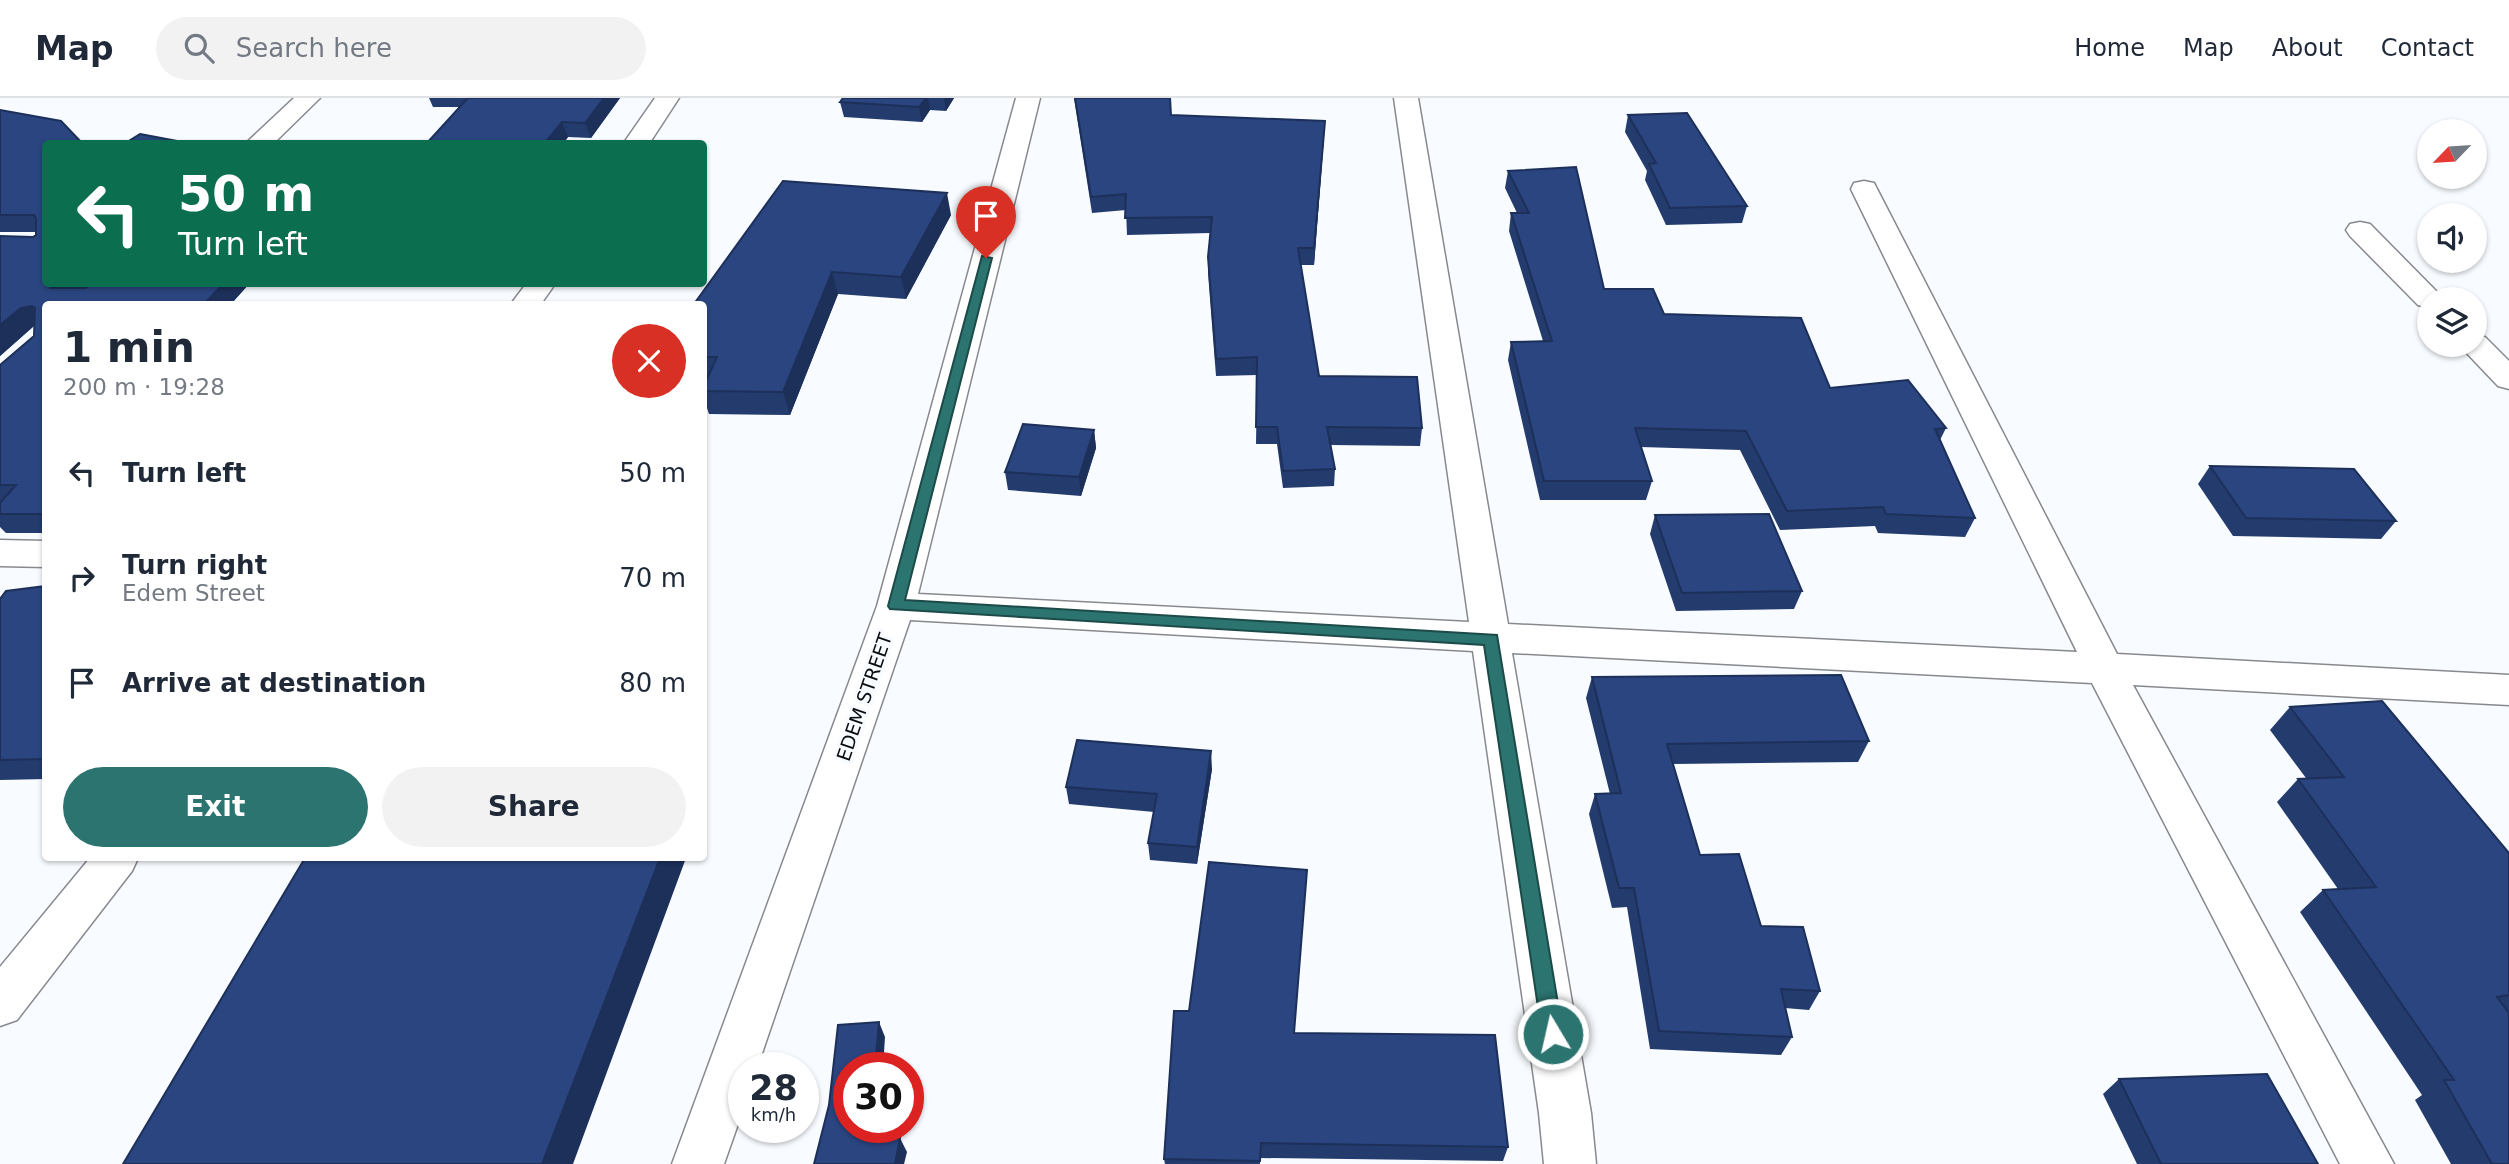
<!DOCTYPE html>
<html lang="en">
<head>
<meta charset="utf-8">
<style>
	:root { --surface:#fff; --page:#f2f2f3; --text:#1f2937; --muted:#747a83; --line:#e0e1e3; --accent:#2b7470 }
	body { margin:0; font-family:"DejaVu Sans",sans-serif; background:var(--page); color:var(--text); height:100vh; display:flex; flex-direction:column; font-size:26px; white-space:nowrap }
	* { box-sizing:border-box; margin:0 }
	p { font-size:23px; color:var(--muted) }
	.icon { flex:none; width:38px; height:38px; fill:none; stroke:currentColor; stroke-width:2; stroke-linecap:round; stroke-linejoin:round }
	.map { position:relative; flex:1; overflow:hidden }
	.side { position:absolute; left:42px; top:203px; width:665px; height:560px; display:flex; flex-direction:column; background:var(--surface); border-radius:7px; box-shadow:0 2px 5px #0004 }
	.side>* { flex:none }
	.hud { position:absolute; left:42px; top:42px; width:665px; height:147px; border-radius:7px; box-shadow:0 2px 5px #0004; background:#0b6e4f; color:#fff; overflow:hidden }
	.needle { width:46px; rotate:245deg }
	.tools { position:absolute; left:2417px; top:21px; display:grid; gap:14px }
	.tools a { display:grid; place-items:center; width:70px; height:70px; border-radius:50%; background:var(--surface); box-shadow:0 2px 5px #0004; font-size:35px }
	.speed { position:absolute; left:728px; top:954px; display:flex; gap:14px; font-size:35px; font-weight:700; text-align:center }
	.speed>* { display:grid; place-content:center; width:91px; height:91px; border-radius:50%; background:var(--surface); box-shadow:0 2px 5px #0004; line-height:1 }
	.speed small { font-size:18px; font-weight:400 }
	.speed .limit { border:10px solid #d22; background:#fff; color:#111 }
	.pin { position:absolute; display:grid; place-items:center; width:60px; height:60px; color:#fff; margin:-72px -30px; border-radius:50% 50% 50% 0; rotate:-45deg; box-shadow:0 0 7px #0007 }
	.pin .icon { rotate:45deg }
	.me { position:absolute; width:77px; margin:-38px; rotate:351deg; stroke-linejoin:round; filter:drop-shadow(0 0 5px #0008) }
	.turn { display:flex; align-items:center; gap:24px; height:147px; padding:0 21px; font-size:32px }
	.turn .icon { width:91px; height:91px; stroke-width:2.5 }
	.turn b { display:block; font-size:49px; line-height:60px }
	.round { display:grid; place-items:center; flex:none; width:74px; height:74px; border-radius:37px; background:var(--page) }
	.summary { display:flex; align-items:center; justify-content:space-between; height:119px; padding:0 21px }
	h1 { font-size:42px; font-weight:600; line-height:52px }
	.action { display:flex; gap:14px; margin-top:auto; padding:14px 21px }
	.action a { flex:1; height:80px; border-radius:42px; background:var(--accent); color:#fff; font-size:28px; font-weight:600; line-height:80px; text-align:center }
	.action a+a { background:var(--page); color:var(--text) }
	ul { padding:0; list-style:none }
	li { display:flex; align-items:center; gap:21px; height:105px; padding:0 21px }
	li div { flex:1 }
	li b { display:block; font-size:26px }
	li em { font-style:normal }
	header { display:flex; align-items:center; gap:42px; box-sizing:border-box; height:98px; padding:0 35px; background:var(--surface); border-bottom:2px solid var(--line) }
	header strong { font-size:33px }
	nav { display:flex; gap:38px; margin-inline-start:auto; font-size:24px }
	.search { width:490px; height:63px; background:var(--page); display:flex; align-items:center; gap:18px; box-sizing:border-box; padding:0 24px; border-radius:38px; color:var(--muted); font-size:26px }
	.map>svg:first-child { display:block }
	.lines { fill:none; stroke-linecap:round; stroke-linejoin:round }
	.street-casing { stroke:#87898e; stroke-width:3 }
	.street { fill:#fff; fill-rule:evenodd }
	.wall { fill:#243b6e }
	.shaded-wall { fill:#1d305a }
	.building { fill:#2a4580; stroke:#1d305a; stroke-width:2 }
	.route { fill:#2b7470; stroke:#1c4b49; stroke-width:2 }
	.labels { text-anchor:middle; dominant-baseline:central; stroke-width:7; stroke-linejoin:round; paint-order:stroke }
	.street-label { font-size:19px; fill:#0b0c0e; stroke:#f8fbff }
</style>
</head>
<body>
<header>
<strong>Map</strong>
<div class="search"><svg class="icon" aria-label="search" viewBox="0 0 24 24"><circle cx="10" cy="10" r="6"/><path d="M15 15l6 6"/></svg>Search here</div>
<nav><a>Home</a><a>Map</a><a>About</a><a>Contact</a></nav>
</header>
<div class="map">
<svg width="2509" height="1066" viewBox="0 0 2509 1066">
	<rect width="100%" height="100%" fill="#f8fbff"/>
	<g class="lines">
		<g class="street-casing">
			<path id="street" d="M294 0H320L273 46H245Z
				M655 0H679L649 46H623Z
				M1016 0H1040L918 496 1469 524 1394 0H1418L1508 526 2077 554 1851 91 1854 85 1864 83 1874 85 2117 556 2509 577V607L2133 587 2394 1066H2340L2092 585 1512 555 1591 1015 1596 1066H1544L1539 1015 1473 553 910 522 757 970H744V1009L724 1066H672L877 508Z
				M2360 124 2370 126 2444 201H2429V210L2418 207 2350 138 2346 132 2350 126Z
				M526 186H555L541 206H511Z
				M2474 237 2485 239 2509 263V291L2498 288 2459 247H2474Z
				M0 442 46 443V469L0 468Z
				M90 760H138L132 773 17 922 0 928V869Z"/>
		</g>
		<use href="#street" class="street"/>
	</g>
	<path class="wall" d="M429 0H620L591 40 568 39 563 46H426L459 9H433Z
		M843 0H954L946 13 930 12 922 24 844 19 840 4Z
		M1074 0H1170L1171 17 1324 39 1314 167H1301L1319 278 1422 330 1420 348 1331 347 1335 371 1334 388 1283 390 1277 346H1256L1257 277 1216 278 1208 175V159L1210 135 1127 137 1126 112 1092 115Z
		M0 12 61 23 46 186 78 190H86L91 186H249L231 206H46V435H6L0 429V267L34 238V228L0 258V138L33 139 36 137V134H0Z
		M1628 17 1747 108 1742 125 1666 127 1645 82 1647 73 1625 34Z
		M1508 73 1604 191 1830 290 1946 330 1940 342 1975 420 1965 439 1878 435 1875 428 1780 432 1740 352 1641 349 1652 383 1646 402H1540L1508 262 1511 244 1543 243 1509 133 1511 115H1517L1505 90Z
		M951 117 906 201 838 196 790 317 709 316 704 301V287L706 281H704V206Z
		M1094 332 1096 350 1081 398 1008 392 1005 374Z
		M2210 368 2396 423 2381 441 2233 438 2198 386Z
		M1655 417 1802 493 1794 511 1676 513 1650 436Z
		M46 488V681L0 682V501Z
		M1592 579 1869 643 1858 664 1673 666 1700 757 1761 828 1820 893 1809 912 1785 910 1792 939 1781 957 1650 951 1627 809 1612 810 1589 716 1595 696H1610L1586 600Z
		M2290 609 2509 755V1066H2451L2415 1002 2422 997 2300 814 2323 792 2338 791 2277 704 2298 681 2306 680 2270 632Z
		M1212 671 1197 766 1150 762 1148 745 1154 714 1069 706 1066 689Z
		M1295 935 1508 1049 1503 1063 1260 1060V1066H1165L1164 1061Z
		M2119 981 2318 1066H2137L2103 996Z"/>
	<path class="shaded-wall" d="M604 0H620L591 40 585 25Z
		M926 0H928L930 12 922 24 919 9Z
		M944 0H954L946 13Z
		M1325 23 1324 39 1314 167V150Z
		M562 24 568 39 563 46H544Z
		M947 95 951 117 906 201 901 179Z
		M832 174 838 196 790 317 783 294Z
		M50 186H83L63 204 50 190Z
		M223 186H249L231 206H204Z
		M32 208 46 225 35 227 0 258V227L21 210Z
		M1094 332 1096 350 1081 398 1079 379Z
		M1211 653 1212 671 1197 766V749Z
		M660 760H686L573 1066H542Z
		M879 924 885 939 883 970H875Z
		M870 1029H878L876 1053 869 1039Z
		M900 1040 907 1054 904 1066H895Z"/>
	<path class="building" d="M468 0H604L585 25 562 24 544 46H426Z
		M843 0H926L919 9 840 4Z
		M1075 0H1170L1171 17 1325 23 1314 150H1298L1319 278 1417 279 1422 330 1327 329 1335 371 1283 373 1277 329H1256L1257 259 1216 261 1208 159 1212 119 1125 120 1126 96 1091 99Z
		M0 12 61 23 83 46H46V186H51L50 190H86L91 186H223L204 206H46V416H0V405L16 387H0V267L34 238 35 210 32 208 21 210 0 227V138L33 139 36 137V120L34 117H0Z
		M1687 15 1747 108 1670 110 1649 66 1656 65 1628 17Z
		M140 36 193 46H124Z
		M1576 69 1604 191H1653L1664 216 1801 220 1830 290 1908 282 1946 330 1935 331 1975 420 1886 416 1883 409 1787 413 1746 333 1635 330 1652 383H1544L1511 244 1552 243 1511 115H1529L1508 73Z
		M783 83 947 95 901 179 832 174 783 294 704 293V287L717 259H704V206H694Z
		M1023 326 1094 332 1079 379 1005 374Z
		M2210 368 2354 371 2396 423 2246 420Z
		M1769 416 1802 493 1682 495 1655 417Z
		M46 488V661L0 662V501L6 493Z
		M1841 577 1869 643 1667 646 1700 757 1739 756 1761 828 1803 829 1820 893 1781 891 1792 939 1659 933 1634 790H1619L1595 696 1621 695 1592 579Z
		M2382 603 2509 755V897L2497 899 2509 915V1066H2492L2444 982H2454L2323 792 2376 789 2298 681 2344 679 2290 609Z
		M1077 642 1211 653 1197 749 1148 745 1157 696 1066 689Z
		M305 760H660L542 1066H123Z
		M1209 764 1307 772 1294 935 1495 937 1508 1049 1261 1045 1260 1063 1164 1061 1174 913H1189Z
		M879 924 875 970H849V1029H870L869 1039 900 1040 895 1066H814L829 1007 838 927Z
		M2267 976 2318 1066H2161L2119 981Z"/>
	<path class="route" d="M982 158 992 160 905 502 1497 537 1563 936 1560 943 1553 946 1545 943 1542 936 1484 547 890 511 888 508Z"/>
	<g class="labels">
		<g class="street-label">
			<text transform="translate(864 599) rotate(-71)">EDEM STREET</text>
		</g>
	</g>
</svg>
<div class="tools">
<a><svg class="needle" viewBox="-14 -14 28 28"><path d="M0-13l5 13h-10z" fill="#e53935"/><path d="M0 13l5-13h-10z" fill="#747a83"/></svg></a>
<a><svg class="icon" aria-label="sound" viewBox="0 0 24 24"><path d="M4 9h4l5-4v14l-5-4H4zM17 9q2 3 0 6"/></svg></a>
<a><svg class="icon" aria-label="layers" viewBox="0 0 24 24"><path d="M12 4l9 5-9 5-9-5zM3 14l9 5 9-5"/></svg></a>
</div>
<div class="speed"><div>28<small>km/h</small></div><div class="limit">30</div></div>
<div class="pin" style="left:986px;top:160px;background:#d93025"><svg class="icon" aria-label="arrive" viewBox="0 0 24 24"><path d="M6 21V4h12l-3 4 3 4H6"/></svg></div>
<svg class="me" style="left:1553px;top:936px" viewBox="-20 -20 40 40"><circle r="17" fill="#2b7470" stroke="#fff" stroke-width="3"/><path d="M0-11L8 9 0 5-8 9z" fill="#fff"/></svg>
<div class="hud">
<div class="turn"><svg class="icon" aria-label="left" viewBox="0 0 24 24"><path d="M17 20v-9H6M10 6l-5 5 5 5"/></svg><div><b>50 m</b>Turn left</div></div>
</div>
<section class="side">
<div class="summary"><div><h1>1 min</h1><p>200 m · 19:28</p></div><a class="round" style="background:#d93025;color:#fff"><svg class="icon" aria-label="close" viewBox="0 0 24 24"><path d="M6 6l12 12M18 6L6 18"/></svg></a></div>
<ul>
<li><svg class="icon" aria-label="left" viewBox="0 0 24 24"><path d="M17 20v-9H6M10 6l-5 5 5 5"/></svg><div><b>Turn left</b></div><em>50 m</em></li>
<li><svg class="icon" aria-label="right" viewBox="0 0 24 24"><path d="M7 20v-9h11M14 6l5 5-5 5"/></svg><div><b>Turn right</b><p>Edem Street</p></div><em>70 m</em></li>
<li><svg class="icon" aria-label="arrive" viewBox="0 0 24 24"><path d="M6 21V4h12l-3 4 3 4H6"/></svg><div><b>Arrive at destination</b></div><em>80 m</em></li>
</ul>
<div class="action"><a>Exit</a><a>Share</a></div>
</section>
</div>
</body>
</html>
